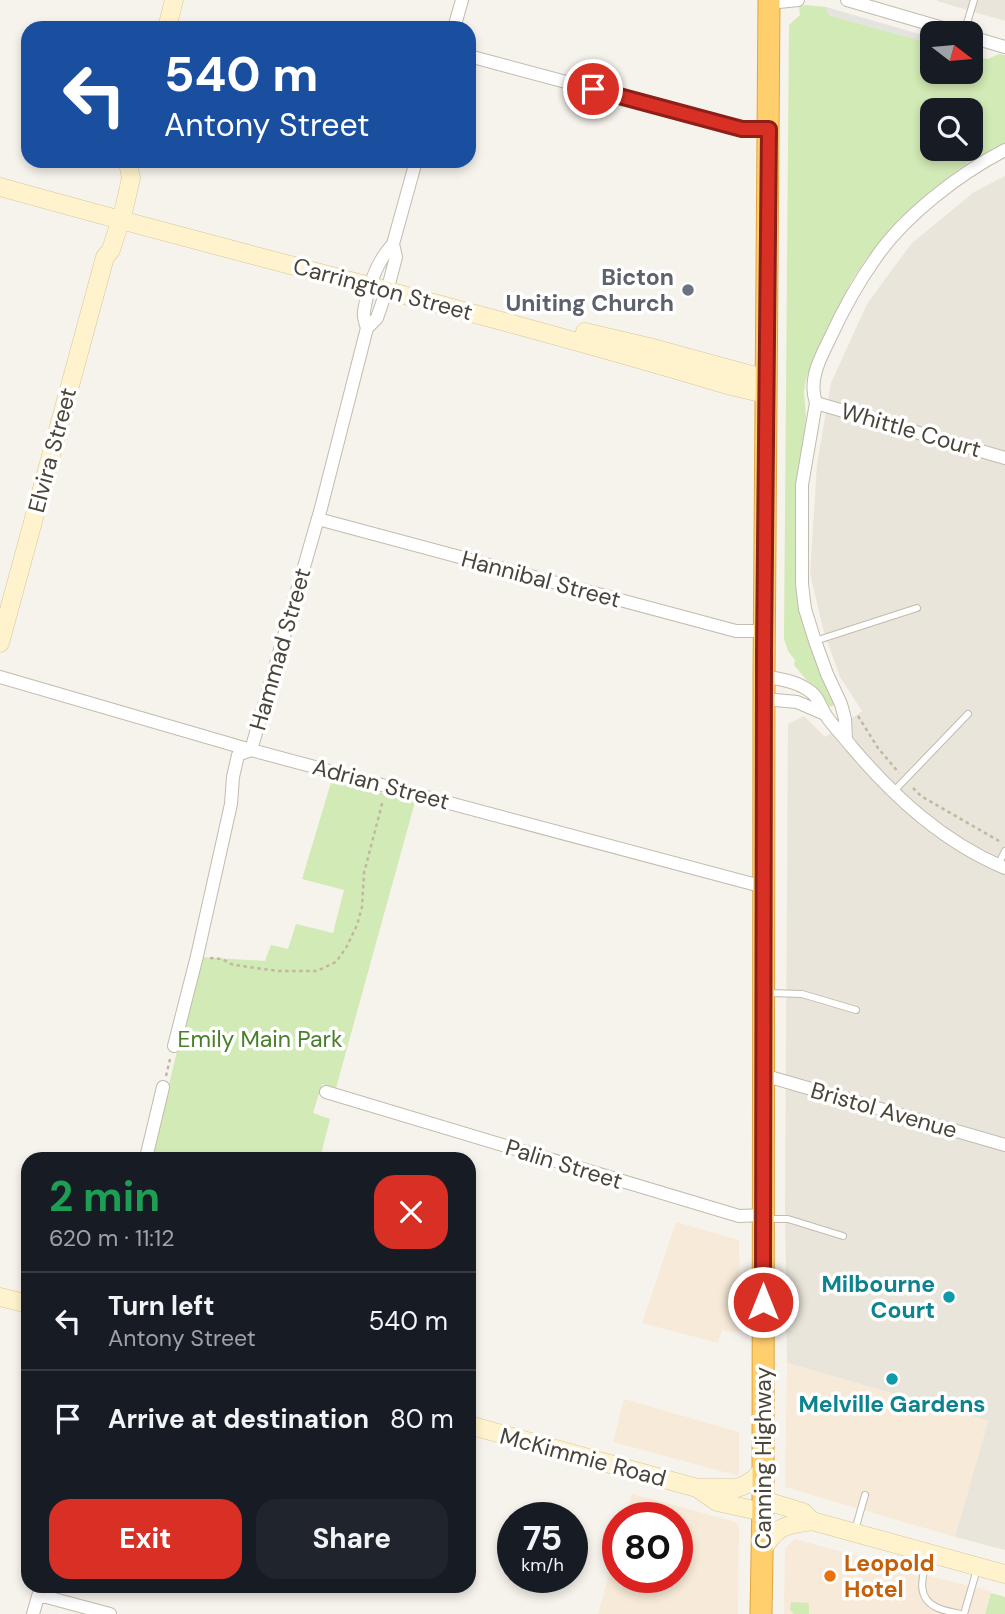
<!DOCTYPE html>
<html lang="en">
<head>
<meta charset="utf-8">
<style>
	:root { --surface:#171b24; --page:#20242c; --text:#f1f3f6; --muted:#9ea1a6; --line:#363941; --accent:#d93025 }
	body { margin:0; font-family:"DM Sans",sans-serif; background:var(--page); color:var(--text); height:100vh; display:flex; flex-direction:column; font-size:26px; white-space:nowrap }
	* { box-sizing:border-box; margin:0 }
	p { font-size:23px; color:var(--muted) }
	.icon { flex:none; width:38px; height:38px; fill:none; stroke:currentColor; stroke-width:2; stroke-linecap:round; stroke-linejoin:round }
	.map { position:relative; flex:1; overflow:hidden }
	.panel { position:absolute; left:21px; top:1152px; width:455px; height:441px; display:flex; flex-direction:column; background:var(--surface); border-radius:21px; box-shadow:0 4px 10px #0003 }
	.panel>* { flex:none }
	.guide { position:absolute; left:21px; top:21px; width:455px; height:147px; border-radius:21px; box-shadow:0 4px 10px #0003; background:#1a4fa0; color:#fff; overflow:hidden }
	.needle { width:46px; rotate:106deg }
	.fabs { position:absolute; left:920px; top:21px; display:grid; gap:14px }
	.fabs a { display:grid; place-items:center; width:63px; height:63px; border-radius:14px; background:var(--surface); box-shadow:0 4px 10px #0003; font-size:35px }
	.speed { position:absolute; left:497px; top:1502px; display:flex; gap:14px; font-size:35px; font-weight:700; text-align:center }
	.speed>* { display:grid; place-content:center; width:91px; height:91px; border-radius:50%; background:var(--surface); box-shadow:0 4px 10px #0003; line-height:1 }
	.speed small { font-size:18px; font-weight:400 }
	.speed .limit { border:10px solid #d22; background:#fff; color:#111 }
	.pin { position:absolute; display:grid; place-items:center; width:60px; height:60px; color:#fff; margin:-30px; border:4px solid #fff; border-radius:50%; box-shadow:0 2px 7px #0007 }
	.me { position:absolute; width:77px; margin:-38px; rotate:0deg; stroke-linejoin:round; filter:drop-shadow(0 0 5px #0008) }
	.turn { display:flex; align-items:center; gap:24px; height:147px; padding:0 28px; font-size:32px }
	.turn .icon { width:91px; height:91px; stroke-width:2.5 }
	.turn b { display:block; font-size:49px; line-height:60px }
	.round { display:grid; place-items:center; flex:none; width:74px; height:74px; border-radius:21px; background:var(--page) }
	.summary { display:flex; align-items:center; justify-content:space-between; height:119px; padding:0 28px }
	h1 { font-size:42px; font-weight:700; line-height:52px; color:#1e9e55 }
	.cta { display:flex; gap:14px; margin-top:auto; padding:14px 28px }
	.cta a { flex:1; height:80px; border-radius:21px; background:var(--accent); color:#fff; font-size:28px; font-weight:700; line-height:80px; text-align:center }
	.cta a+a { background:var(--page); color:var(--text) }
	ul { padding:0; list-style:none }
	li { display:flex; align-items:center; gap:21px; height:98px; padding:0 28px; border-top:2px solid var(--line) }
	li div { flex:1 }
	li b { display:block; font-size:26px }
	li em { font-style:normal }
	.map>svg:first-child { display:block }
	.residential { fill:#eae5da }
	.commercial { fill:#f7ead8 }
	.green { fill:#d2eab5; fill-rule:evenodd }
	.parking { fill:#e5e3e0 }
	.lines { fill:none; stroke-linecap:round; stroke-linejoin:round }
	.lane-casing { stroke:#c2bbae; stroke-width:8 }
	.street-casing { stroke:#c2bbae; stroke-width:14 }
	.secondary-casing { stroke:#d6c79b; stroke-width:19 }
	.highway-casing { stroke:#e0a43c; stroke-width:23 }
	.path { stroke:#c4b79f; stroke-width:2.5; stroke-dasharray:3.5 3.5; stroke-linecap:butt }
	.lane { stroke:#fff; stroke-width:6 }
	.street { stroke:#fff; stroke-width:12 }
	.secondary { stroke:#fff3cd; stroke-width:18 }
	.highway { stroke:#ffcf6e; stroke-width:21 }
	.route-casing { stroke:#8d1f18; stroke-width:18 }
	.route { stroke:#d93025; stroke-width:12 }
	.worship-dot { fill:#6b7280; stroke:#fff; stroke-width:2.5 }
	.culture-dot { fill:#0f9aa8; stroke:#fff; stroke-width:2.5 }
	.food-dot { fill:#e8710a; stroke:#fff; stroke-width:2.5 }
	.labels { text-anchor:middle; dominant-baseline:central; stroke-width:7; stroke-linejoin:round; paint-order:stroke }
	.worship-label { font-size:23px; font-weight:bold; fill:#5b616d; stroke:#fff; text-anchor:end }
	.street-label { font-size:23px; fill:#4b4439; stroke:#fff }
	.park-label { font-size:23px; fill:#4a7f2a; stroke:#fff }
	.culture-label { font-size:23px; font-weight:bold; fill:#0d838f; stroke:#fff; text-anchor:end }
	.food-label { font-size:23px; font-weight:bold; fill:#c56008; stroke:#fff; text-anchor:start }
</style>
</head>
<body>
<div class="map">
<svg width="1005" height="1614" viewBox="0 0 1005 1614">
	<rect width="100%" height="100%" fill="#f6f3ec"/>
	<path class="residential" d="M937 0H1005V21L937 1Z
		M1005 176V1550L955 1537 988 1421 787 1363 785 1207 788 724 804 716 825 737 862 711 840 677 823 629 810 573 817 464 831 383 867 304 911 244 974 192Z"/>
	<path class="commercial" d="M676 1222 739 1240 740 1331 731 1332 722 1330 718 1343 642 1323Z
		M787 1363 988 1421 955 1537 785 1487Z
		M624 1399 739 1432V1476L613 1442Z
		M632 1494 736 1522 739 1528 738 1614H598L618 1544V1577H677V1517H625Z
		M795 1539 937 1578 991 1591 985 1614H784L785 1548Z"/>
	<path class="green" d="M805 5 826 7 829 15 933 44V72H971V55L988 59 999 54 1005 55V144L967 163 932 190 899 219 867 258 852 280 822 341 806 379 804 392 806 417 795 530 798 602 835 703 833 706 829 707 794 665 795 660 788 651 784 639 789 25 800 15 799 7ZM933 110H971V149H933Z
		M332 779 415 802 336 1088 322 1084 313 1113 330 1119 320 1158H151L200 957 265 961 271 945 288 949 296 924 333 933 344 890 302 879Z
		M991 1593 1005 1597V1614H985Z
		M791 1602 809 1603V1614H794L790 1610Z"/>
	<path class="parking" d="M826 7 933 38V44L829 15Z"/>
	<g class="lines">
		<g class="lane-casing">
			<path id="lane" d="M964 33 974 0
				M815 641 917 608
				M893 792 968 714
				M998 865 1005 851
				M769 993 802 994 856 1010
				M767 1219H788L843 1236
				M855 1530 865 1495
				M928 1555C923 1574 914 1598 938 1608 945 1611 953 1612 960 1614
				M964 1614 977 1569"/>
		</g>
		<g class="street-casing">
			<path id="street" d="M847 0 960 33
				M769 3 798 0
				M454 28 462 0
				M971 37 1005 47
				M469 56 742 129H769
				M367 328 377 318 390 280 396 257 393 244
				M816 403 802 485V584L805 609 815 641 827 674 841 704 845 719 846 740
				M816 403C808 379 820 359 830 338 843 310 857 284 875 259 903 217 960 173 1005 150
				M816 403 1005 458
				M318 519 736 631H764
				M764 676C777 679 793 680 805 688 821 697 818 705 827 717 834 727 843 736 851 746 894 797 943 842 1005 868
				M0 677 251 750 764 887
				M764 699 797 702 825 714
				M174 1046 197 956 231 804 233 777 238 755 251 750 321 508 367 328C365 322 363 317 364 311 368 288 377 261 393 244L416 161
				M763 1075 1005 1145
				M326 1092 739 1216 764 1215
				M146 1158 163 1087
				M39 1595 110 1614
				M33 1614 41 1586"/>
		</g>
		<g class="secondary-casing">
			<path id="secondary" d="M167 28 174 0
				M0 187C242 255 487 313 727 385L765 394
				M585 332 649 347 766 379
				M0 643 105 257 111 250 124 209 131 178 129 168
				M0 1297 28 1304
				M469 1425 697 1488H737L745 1485 754 1479 763 1469
				M697 1488 717 1502 763 1512
				M763 1500 803 1512 812 1521 1005 1574
				M762 1550C779 1524 784 1526 812 1521"/>
		</g>
		<g class="highway-casing">
			<path id="highway" d="M761 1614 763 1500 764 676 769 0"/>
		</g>
		<path class="path" d="M858 716 878 748 899 773
			M913 788 921 796 999 841
			M210 958 222 959 231 964 241 966 278 971H317L336 962 346 948 357 925 362 907 364 873 383 800
			M166 1076 170 1059"/>
		<use href="#lane" class="lane"/>
		<use href="#street" class="street"/>
		<use href="#secondary" class="secondary"/>
		<use href="#highway" class="highway"/>
	</g>
	<g class="lines">
		<g class="route-casing">
			<path id="route" d="M593 89 742 129H769L764 653 763 1302"/>
		</g>
		<use href="#route" class="route"/>
	</g>
	<circle class="worship-dot" cx="688" cy="290" r="7"/>
	<g class="culture-dot">
		<circle cx="949" cy="1297" r="7"/>
		<circle cx="892" cy="1379" r="7"/>
	</g>
	<circle class="food-dot" cx="830" cy="1576" r="7"/>
	<g class="labels">
		<g class="worship-label">
			<text x="674" y="277">Bicton<tspan x="674" dy="26">Uniting Church</tspan></text>
		</g>
		<g class="street-label">
			<text transform="translate(383 289) rotate(15)">Carrington Street</text>
			<text transform="translate(911 430) rotate(16)">Whittle Court</text>
			<text transform="translate(52 450) rotate(-75)">Elvira Street</text>
			<text transform="translate(541 579) rotate(15)">Hannibal Street</text>
			<text transform="translate(280 649) rotate(-74)">Hammad Street</text>
			<text transform="translate(381 784) rotate(15)">Adrian Street</text>
			<text transform="translate(884 1110) rotate(16)">Bristol Avenue</text>
			<text transform="translate(564 1164) rotate(17)">Palin Street</text>
			<text transform="translate(583 1457) rotate(15)">McKimmie Road</text>
			<text transform="translate(763 1458) rotate(-90)">Canning Highway</text>
		</g>
		<g class="park-label">
			<text x="260" y="1039">Emily Main Park</text>
		</g>
		<g class="culture-label">
			<text x="935" y="1284">Milbourne<tspan x="935" dy="26">Court</tspan></text>
			<text x="892" y="1404" text-anchor="middle">Melville Gardens</text>
		</g>
		<g class="food-label">
			<text x="844" y="1563">Leopold<tspan x="844" dy="26">Hotel</tspan></text>
		</g>
	</g>
</svg>
<div class="fabs">
<a><svg class="needle" viewBox="-14 -14 28 28"><path d="M0-13l5 13h-10z" fill="#e53935"/><path d="M0 13l5-13h-10z" fill="#9ea1a6"/></svg></a>
<a><svg class="icon" aria-label="search" viewBox="0 0 24 24"><circle cx="10" cy="10" r="6"/><path d="M15 15l6 6"/></svg></a>
</div>
<div class="speed"><div>75<small>km/h</small></div><div class="limit">80</div></div>
<div class="pin" style="left:593px;top:89px;background:#d93025"><svg class="icon" aria-label="arrive" viewBox="0 0 24 24"><path d="M6 21V4h12l-3 4 3 4H6"/></svg></div>
<svg class="me" style="left:763px;top:1302px" viewBox="-20 -20 40 40"><circle r="17" fill="#d93025" stroke="#fff" stroke-width="3"/><path d="M0-11L8 9 0 5-8 9z" fill="#fff"/></svg>
<div class="guide">
<div class="turn"><svg class="icon" aria-label="left" viewBox="0 0 24 24"><path d="M17 20v-9H6M10 6l-5 5 5 5"/></svg><div><b>540 m</b>Antony Street</div></div>
</div>
<section class="panel">
<div class="summary"><div><h1>2 min</h1><p>620 m · 11:12</p></div><a class="round" style="background:#d93025;color:#fff"><svg class="icon" aria-label="close" viewBox="0 0 24 24"><path d="M6 6l12 12M18 6L6 18"/></svg></a></div>
<ul>
<li><svg class="icon" aria-label="left" viewBox="0 0 24 24"><path d="M17 20v-9H6M10 6l-5 5 5 5"/></svg><div><b>Turn left</b><p>Antony Street</p></div><em>540 m</em></li>
<li><svg class="icon" aria-label="arrive" viewBox="0 0 24 24"><path d="M6 21V4h12l-3 4 3 4H6"/></svg><div><b>Arrive at destination</b></div><em>80 m</em></li>
</ul>
<div class="cta"><a>Exit</a><a>Share</a></div>
</section>
</div>
</body>
</html>
